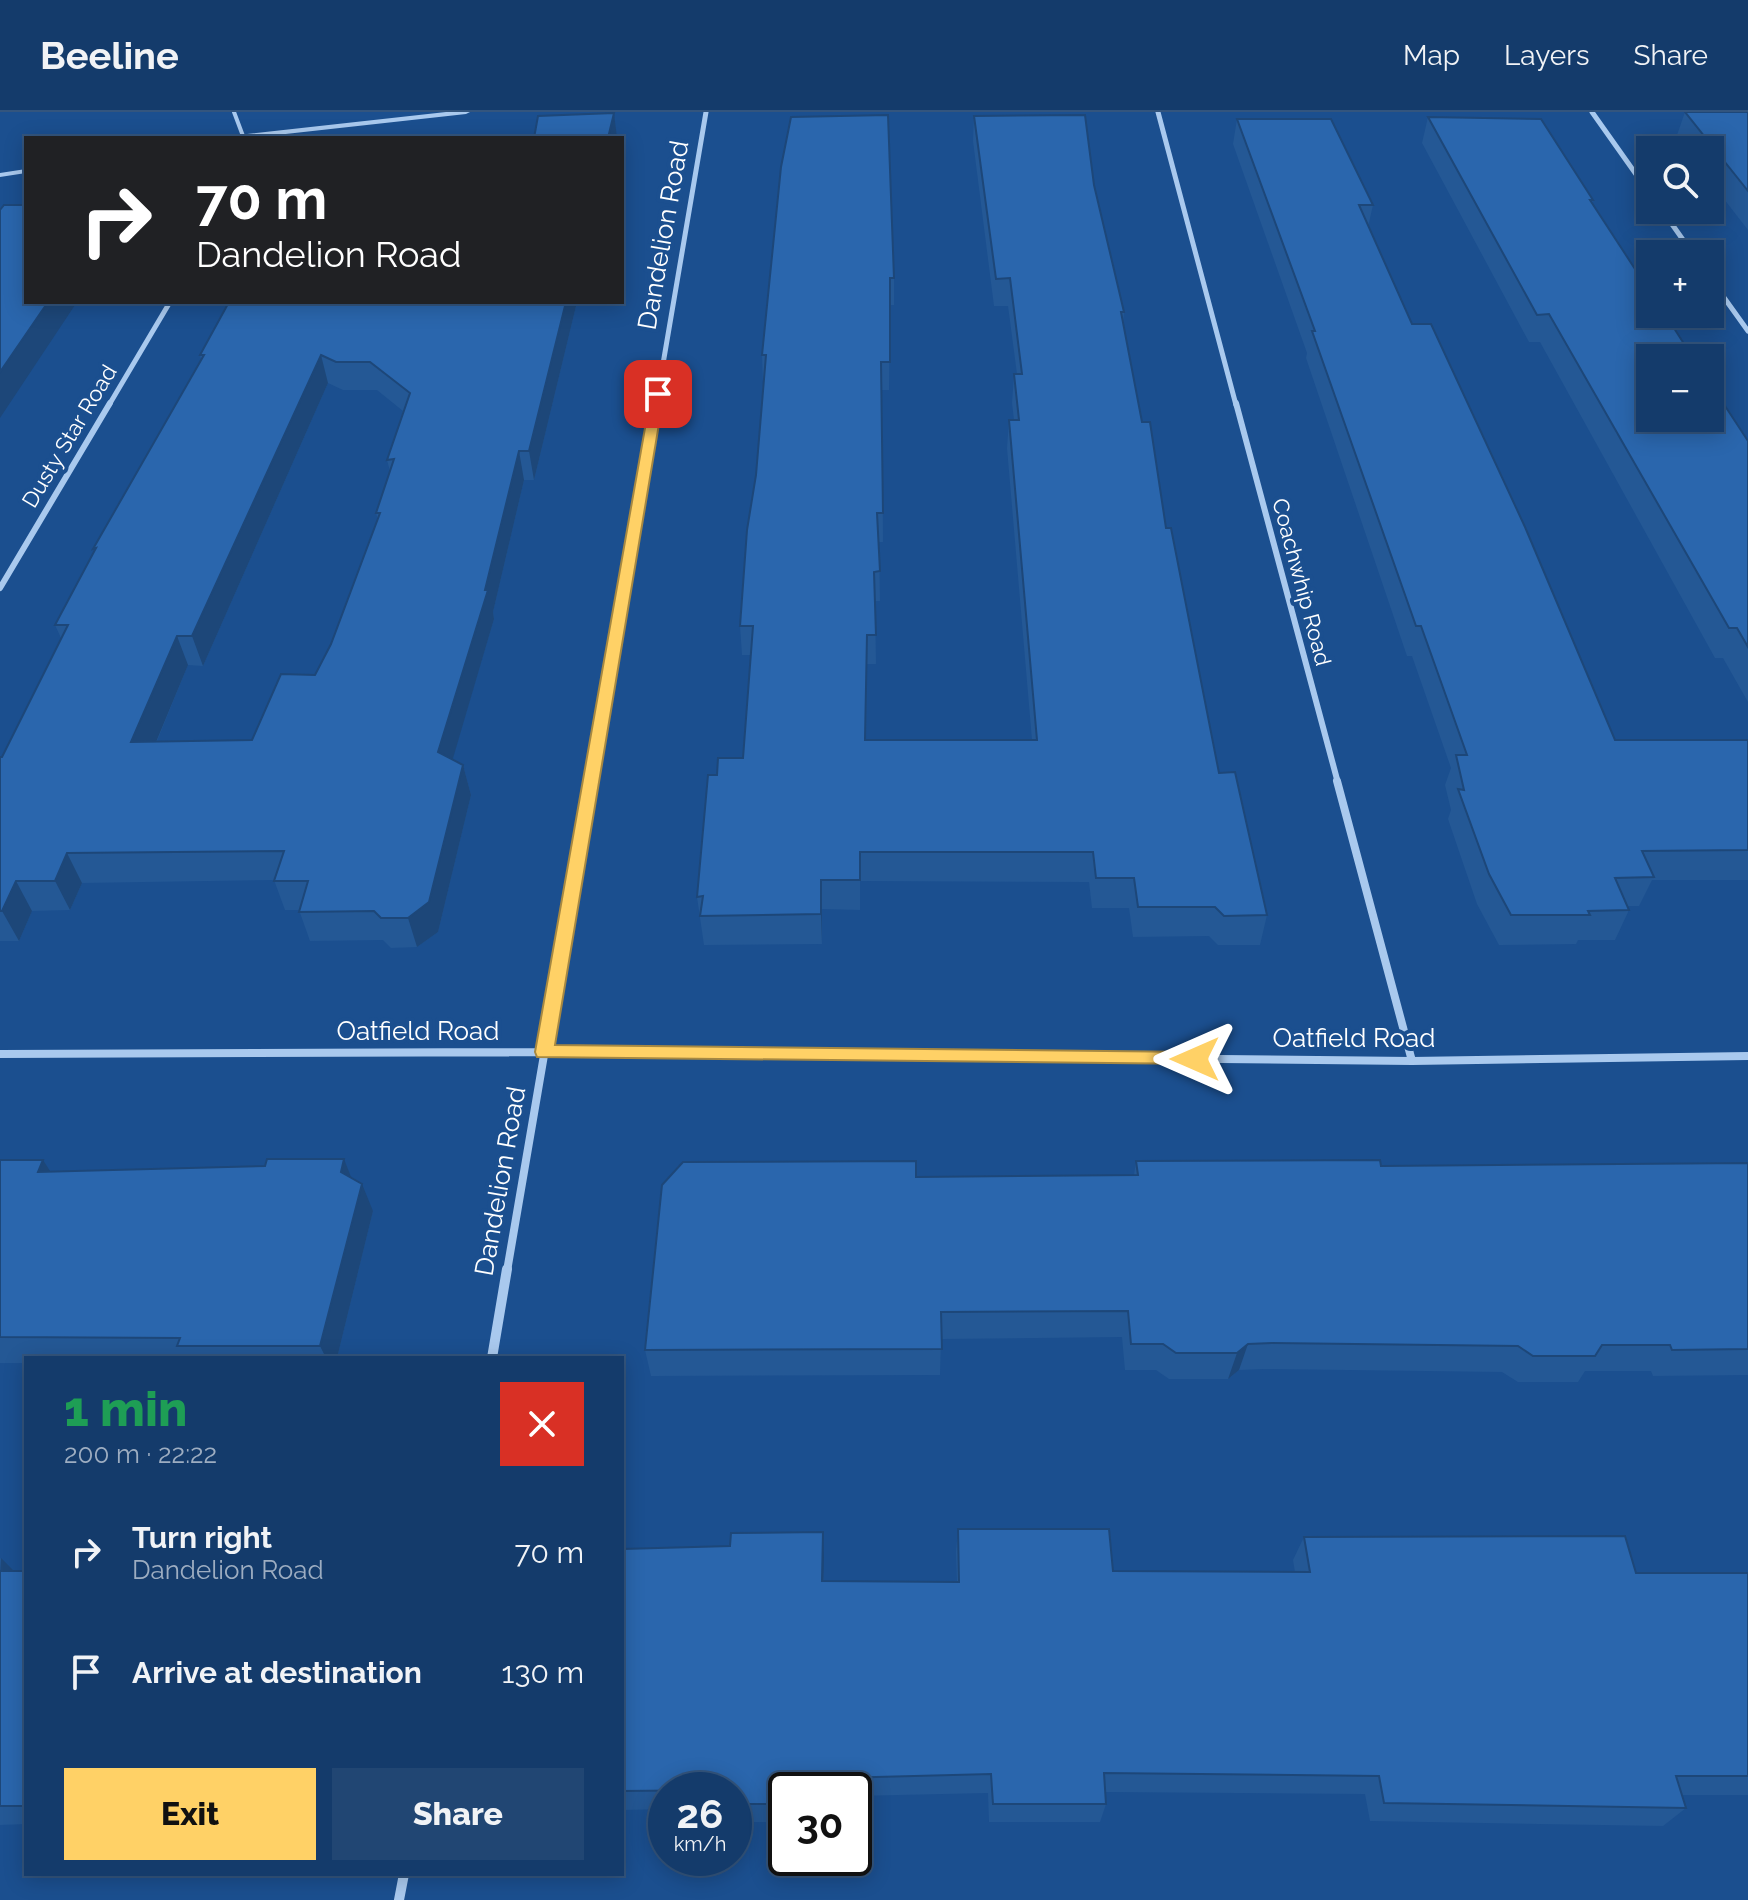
<!DOCTYPE html>
<html lang="en">
<head>
<meta charset="utf-8">
<style>
	:root { --surface:#143b6b; --page:#214673; --text:#f1f3f6; --muted:#9dadc1; --line:#33557e; --accent:#ffd166 }
	body { margin:0; font-family:Raleway,sans-serif; background:var(--page); color:var(--text); height:100vh; display:flex; flex-direction:column; font-size:30px; white-space:nowrap }
	* { box-sizing:border-box; margin:0 }
	p { font-size:26px; color:var(--muted) }
	.icon { flex:none; width:44px; height:44px; fill:none; stroke:currentColor; stroke-width:2; stroke-linecap:round; stroke-linejoin:round }
	.map { position:relative; flex:1; overflow:hidden }
	.drawer { position:absolute; left:24px; top:1244px; width:600px; height:520px; display:flex; flex-direction:column; background:var(--surface); border-radius:0px; box-shadow:0 4px 20px #0003,0 0 0 2px var(--line) }
	.drawer>* { flex:none }
	.guide { position:absolute; left:24px; top:24px; width:600px; height:168px; border-radius:0px; box-shadow:0 4px 20px #0003,0 0 0 2px var(--line); background:#202124; color:#fff; overflow:hidden }
	.fabs { position:absolute; left:1636px; top:24px; display:grid; gap:16px }
	.fabs a { display:grid; place-items:center; width:88px; height:88px; border-radius:0px; background:var(--surface); box-shadow:0 4px 20px #0003,0 0 0 2px var(--line); font-size:40px }
	.speed { position:absolute; left:648px; top:1660px; display:flex; gap:16px; font-size:40px; font-weight:700; text-align:center }
	.speed>* { display:grid; place-content:center; width:104px; height:104px; border-radius:50%; background:var(--surface); box-shadow:0 4px 20px #0003,0 0 0 2px var(--line); line-height:1 }
	.speed small { font-size:20px; font-weight:400 }
	.speed .limit { border:4px solid #111; border-radius:12px; background:#fff; color:#111 }
	.pin { position:absolute; display:grid; place-items:center; width:68px; height:68px; color:#fff; margin:-34px; border-radius:16px; box-shadow:0 4px 12px #0006 }
	.me { position:absolute; width:88px; margin:-44px; rotate:270deg; stroke-linejoin:round; filter:drop-shadow(0 0 6px #0008) }
	.turn { display:flex; align-items:center; gap:28px; height:168px; padding:0 40px; font-size:36px }
	.turn .icon { width:104px; height:104px; stroke-width:2.5 }
	.turn b { display:block; font-size:56px; line-height:68px }
	.round { display:grid; place-items:center; flex:none; width:84px; height:84px; border-radius:0px; background:var(--page) }
	.summary { display:flex; align-items:center; justify-content:space-between; height:136px; padding:0 40px }
	h1 { font-size:48px; font-weight:800; line-height:60px; color:#1e9e55 }
	.button { display:flex; gap:16px; margin-top:auto; padding:16px 40px }
	.button a { flex:1; height:92px; border-radius:0px; background:var(--accent); color:#111; font-size:32px; font-weight:800; line-height:92px; text-align:center }
	.button a+a { background:var(--page); color:var(--text) }
	ul { padding:0; list-style:none }
	li { display:flex; align-items:center; gap:24px; height:120px; padding:0 40px }
	li div { flex:1 }
	li b { display:block; font-size:30px }
	li em { font-style:normal }
	header { display:flex; align-items:center; gap:48px; box-sizing:border-box; height:112px; padding:0 40px; background:var(--surface); border-bottom:2px solid var(--line) }
	header strong { font-size:38px }
	nav { display:flex; gap:44px; margin-inline-start:auto; font-size:28px }
	.map>svg:first-child { display:block }
	.lines { fill:none; stroke-linecap:round; stroke-linejoin:round }
	.service { stroke:#a9c9ee; stroke-width:4 }
	.minor-far3 { stroke:#a9c9ee; stroke-width:5 }
	.minor-far2 { stroke:#a9c9ee; stroke-width:6 }
	.minor-far1 { stroke:#a9c9ee; stroke-width:8 }
	.minor { stroke:#a9c9ee; stroke-width:10 }
	.tertiary { fill:#a9c9ee; fill-rule:evenodd }
	.wall { fill:#245895; fill-rule:evenodd }
	.shaded-wall { fill:#1d4779 }
	.building { fill:#2a66ad; stroke:#1d4779; stroke-width:2; fill-rule:evenodd }
	.route { fill:#ffd166; stroke:#a68842; stroke-width:2 }
	.labels { text-anchor:middle; dominant-baseline:central; stroke-width:8; stroke-linejoin:round; paint-order:stroke }
	.far-street-label { font-size:22px; fill:#fff; stroke:#1b4f8f }
	.street-label { font-size:26px; fill:#fff; stroke:#1b4f8f }
</style>
</head>
<body>
<header>
<strong>Beeline</strong>
<nav><a>Map</a><a>Layers</a><a>Share</a></nav>
</header>
<div class="map">
<svg width="1748" height="1788" viewBox="0 0 1748 1788">
	<rect width="100%" height="100%" fill="#1b4f8f"/>
	<g class="lines">
		<path class="service" d="M234 0 243 24"/>
		<path class="minor-far3" d="M1158 0 1236 293
			M1592 0 1650 82
			M1662 98 1693 142
			M1710 166 1748 219
			M109 293 170 190
			M656 293 706 0"/>
		<path class="minor-far2" d="M1236 291 1338 671
			M0 476 110 291
			M591 671 656 291"/>
		<path class="minor-far1" d="M1337 669 1412 949
			M0 942 544 940 1412 949 1748 944
			M507 1159 591 669"/>
		<path class="minor" d="M492 1246 507 1157
			M399 1788 404 1762"/>
		<path class="tertiary" d="M446 0H470L466 2 250 26H225L229 24Z
			M26 57V61L0 65V61Z"/>
	</g>
	<path class="wall" d="M1685 0H1748V118L1710 69V38H1686L1676 26Z
		M974 4 1094 73 1124 200 1123 211 1142 310 1219 661 1267 803 1260 833H1218L1209 824 1133 825 1129 796H1092L1089 770 860 769V798L822 797V832L704 833 697 785 717 663 743 646 751 543H742L740 514 756 363 763 271 762 243 781 55 894 166V193H890L889 278H882L883 430H879L880 489H875L876 552H867L866 628H1032L1007 336 1009 308H1014L1012 291 1014 263 1017 262 1008 194H994L973 29Z
		M1428 5 1593 88 1592 91 1748 329V590L1723 546H1715L1540 230H1529L1422 31Z
		M1237 7 1373 93 1368 115 1412 212 1615 628H1748V768H1652L1639 794H1628L1629 798 1615 828H1578L1576 832 1499 833 1477 792 1448 707 1451 698 1445 673 1451 656 1412 544H1407L1306 246 1307 241 1233 32Z
		M229 190H577L534 368H524L493 500 494 507 452 648 463 653 471 683 438 820 417 835 391 836 383 828 310 829 299 798H285L274 768 82 771 70 798 32 799 19 829H0V645H2L61 526 55 513 95 440 93 437 201 247 200 243ZM328 271 343 278H377L403 299 387 348 390 359 376 401 378 408 331 532 315 563 252 628 157 629 188 553 203 554Z
		M0 1048 50 1059 352 1066 373 1099 337 1246H26V1251H0Z
		M1136 1049 1381 1054 1748 1051V1263L1653 1264 1651 1259H1585L1578 1270H1518L1502 1260 1263 1257 1239 1258 1228 1267H1169L1156 1258H1125L1122 1225 941 1227 940 1263 651 1264 645 1238 916 1065 1134 1063Z
		M958 1417 1113 1459 1295 1460 1293 1448 1304 1425 1636 1461H1748V1683H1682L1686 1696 1663 1714 1370 1709 1365 1682 1105 1680 1106 1692 1100 1710H989L988 1681 854 1684V1678H786V1710H734V1678H666V1697L622 1698V1437L730 1434 823 1420 824 1469 957 1470 956 1440Z
		M0 1446 14 1459H26V1712L0 1713Z"/>
	<path class="shaded-wall" d="M614 1 617 26H608Z
		M48 190H77L0 306V260Z
		M566 190H577L534 368 529 339Z
		M321 243 328 271 203 554 192 524Z
		M519 339 524 368 493 500 494 507 446 670 438 640Z
		M177 524 188 553 144 659 131 630Z
		M463 653 471 683 438 820 417 835 408 806Z
		M67 741 82 771 70 798 55 769Z
		M821 768 822 797V832L821 802Z
		M16 769 32 799 19 829 2 799Z
		M344 1047 355 1075 341 1060Z
		M43 1048 61 1076 38 1060Z
		M362 1072 373 1099 337 1246H326L320 1234Z
		M1248 1232 1239 1258 1228 1267 1237 1241Z
		M823 1420 824 1444 823 1492 822 1469Z
		M1 1446 24 1469 0 1463Z"/>
	<path class="building" d="M1685 0H1748V79Z
		M614 1 608 26H534L538 4Z
		M888 3 894 166H890V250H881L883 401H877L880 459 874 460 876 523H867L865 628H1037L1009 308H1019L1014 262H1022L1010 166 996 167 974 4 1085 3 1094 73 1124 200H1121L1142 310H1150L1166 416H1171L1219 661 1235 660 1267 803 1224 804 1215 795H1138L1134 766H1096L1093 740H860V768H821V802L700 804 703 784 697 785 708 663H717L718 646H743L753 514H740L747 418 756 363 766 243H762L781 55 791 5Z
		M1428 5 1541 7 1593 88H1590L1650 180V202H1665L1693 246H1650V306H1710V271L1748 329V535L1737 516H1729L1549 202 1537 203Z
		M1237 7H1331L1373 93H1359L1412 212H1431L1525 415 1615 628H1748V738L1642 739 1654 765 1615 766 1629 798 1588 799 1590 803H1511L1489 762 1458 677 1464 678 1456 643H1467L1421 514H1416L1312 219H1315Z
		M4 93H26V190H48L0 260V98Z
		M229 190H566L529 339H519L485 478H488L438 640 463 653 429 790 408 806H381L374 799 299 800 308 769H274L284 739 67 741 55 769H16L2 799H0V645H2L68 513H55L96 436 93 437 204 243H200ZM321 243 336 250H370L410 281 387 348 394 347 376 401H380L331 532 315 563 281 562 252 628 131 630 177 524H192Z
		M267 1047H344L341 1060 362 1072 320 1234H177L180 1226 0 1225V1048H43L38 1060 265 1054Z
		M1380 1048 1381 1054 1748 1051V1237L1672 1238 1670 1233H1602L1595 1244H1533L1518 1234 1273 1231 1248 1232 1237 1241H1176L1163 1232H1131L1128 1199 941 1200 942 1237 645 1238 662 1073 683 1050 916 1049V1065L1138 1063 1136 1049Z
		M958 1417H1109L1113 1459 1310 1460 1304 1425 1625 1424 1636 1461H1748V1664H1676L1686 1696 1384 1691 1379 1664 1104 1661 1106 1692H993L991 1662 799 1667V1678H786V1692H734V1678L622 1679V1437L730 1434 731 1421 823 1420 822 1469 959 1470Z
		M0 1459H26V1694H0Z"/>
	<path class="route" d="M658 279 664 282 555 933 1195 940 1204 947 1202 952 537 945 535 940 651 282Z"/>
	<g class="labels">
		<g class="far-street-label">
			<text transform="translate(69 324) rotate(-59)">Dusty Star Road</text>
			<text transform="translate(1302 470) rotate(75)">Coachwhip Road</text>
		</g>
		<g class="street-label">
			<text transform="translate(663 123) rotate(-80)">Dandelion Road</text>
			<text x="418" y="919">Oatfield Road</text>
			<text x="1354" y="926">Oatfield Road</text>
			<text transform="translate(500 1069) rotate(-80)">Dandelion Road</text>
		</g>
	</g>
</svg>
<div class="fabs">
<a><svg class="icon" aria-label="search" viewBox="0 0 24 24"><circle cx="10" cy="10" r="6"/><path d="M15 15l6 6"/></svg></a>
<a>+</a>
<a>−</a>
</div>
<div class="speed"><div>26<small>km/h</small></div><div class="limit">30</div></div>
<div class="pin" style="left:658px;top:282px;background:#d93025"><svg class="icon" aria-label="arrive" viewBox="0 0 24 24"><path d="M6 21V4h12l-3 4 3 4H6"/></svg></div>
<svg class="me" style="left:1195px;top:947px" viewBox="-20 -20 40 40"><path d="M0-17L14 15 0 8-14 15z" fill="#ffd166" stroke="#fff" stroke-width="4"/></svg>
<div class="guide">
<div class="turn"><svg class="icon" aria-label="right" viewBox="0 0 24 24"><path d="M7 20v-9h11M14 6l5 5-5 5"/></svg><div><b>70 m</b>Dandelion Road</div></div>
</div>
<section class="drawer">
<div class="summary"><div><h1>1 min</h1><p>200 m · 22:22</p></div><a class="round" style="background:#d93025;color:#fff"><svg class="icon" aria-label="close" viewBox="0 0 24 24"><path d="M6 6l12 12M18 6L6 18"/></svg></a></div>
<ul>
<li><svg class="icon" aria-label="right" viewBox="0 0 24 24"><path d="M7 20v-9h11M14 6l5 5-5 5"/></svg><div><b>Turn right</b><p>Dandelion Road</p></div><em>70 m</em></li>
<li><svg class="icon" aria-label="arrive" viewBox="0 0 24 24"><path d="M6 21V4h12l-3 4 3 4H6"/></svg><div><b>Arrive at destination</b></div><em>130 m</em></li>
</ul>
<div class="button"><a>Exit</a><a>Share</a></div>
</section>
</div>
</body>
</html>
